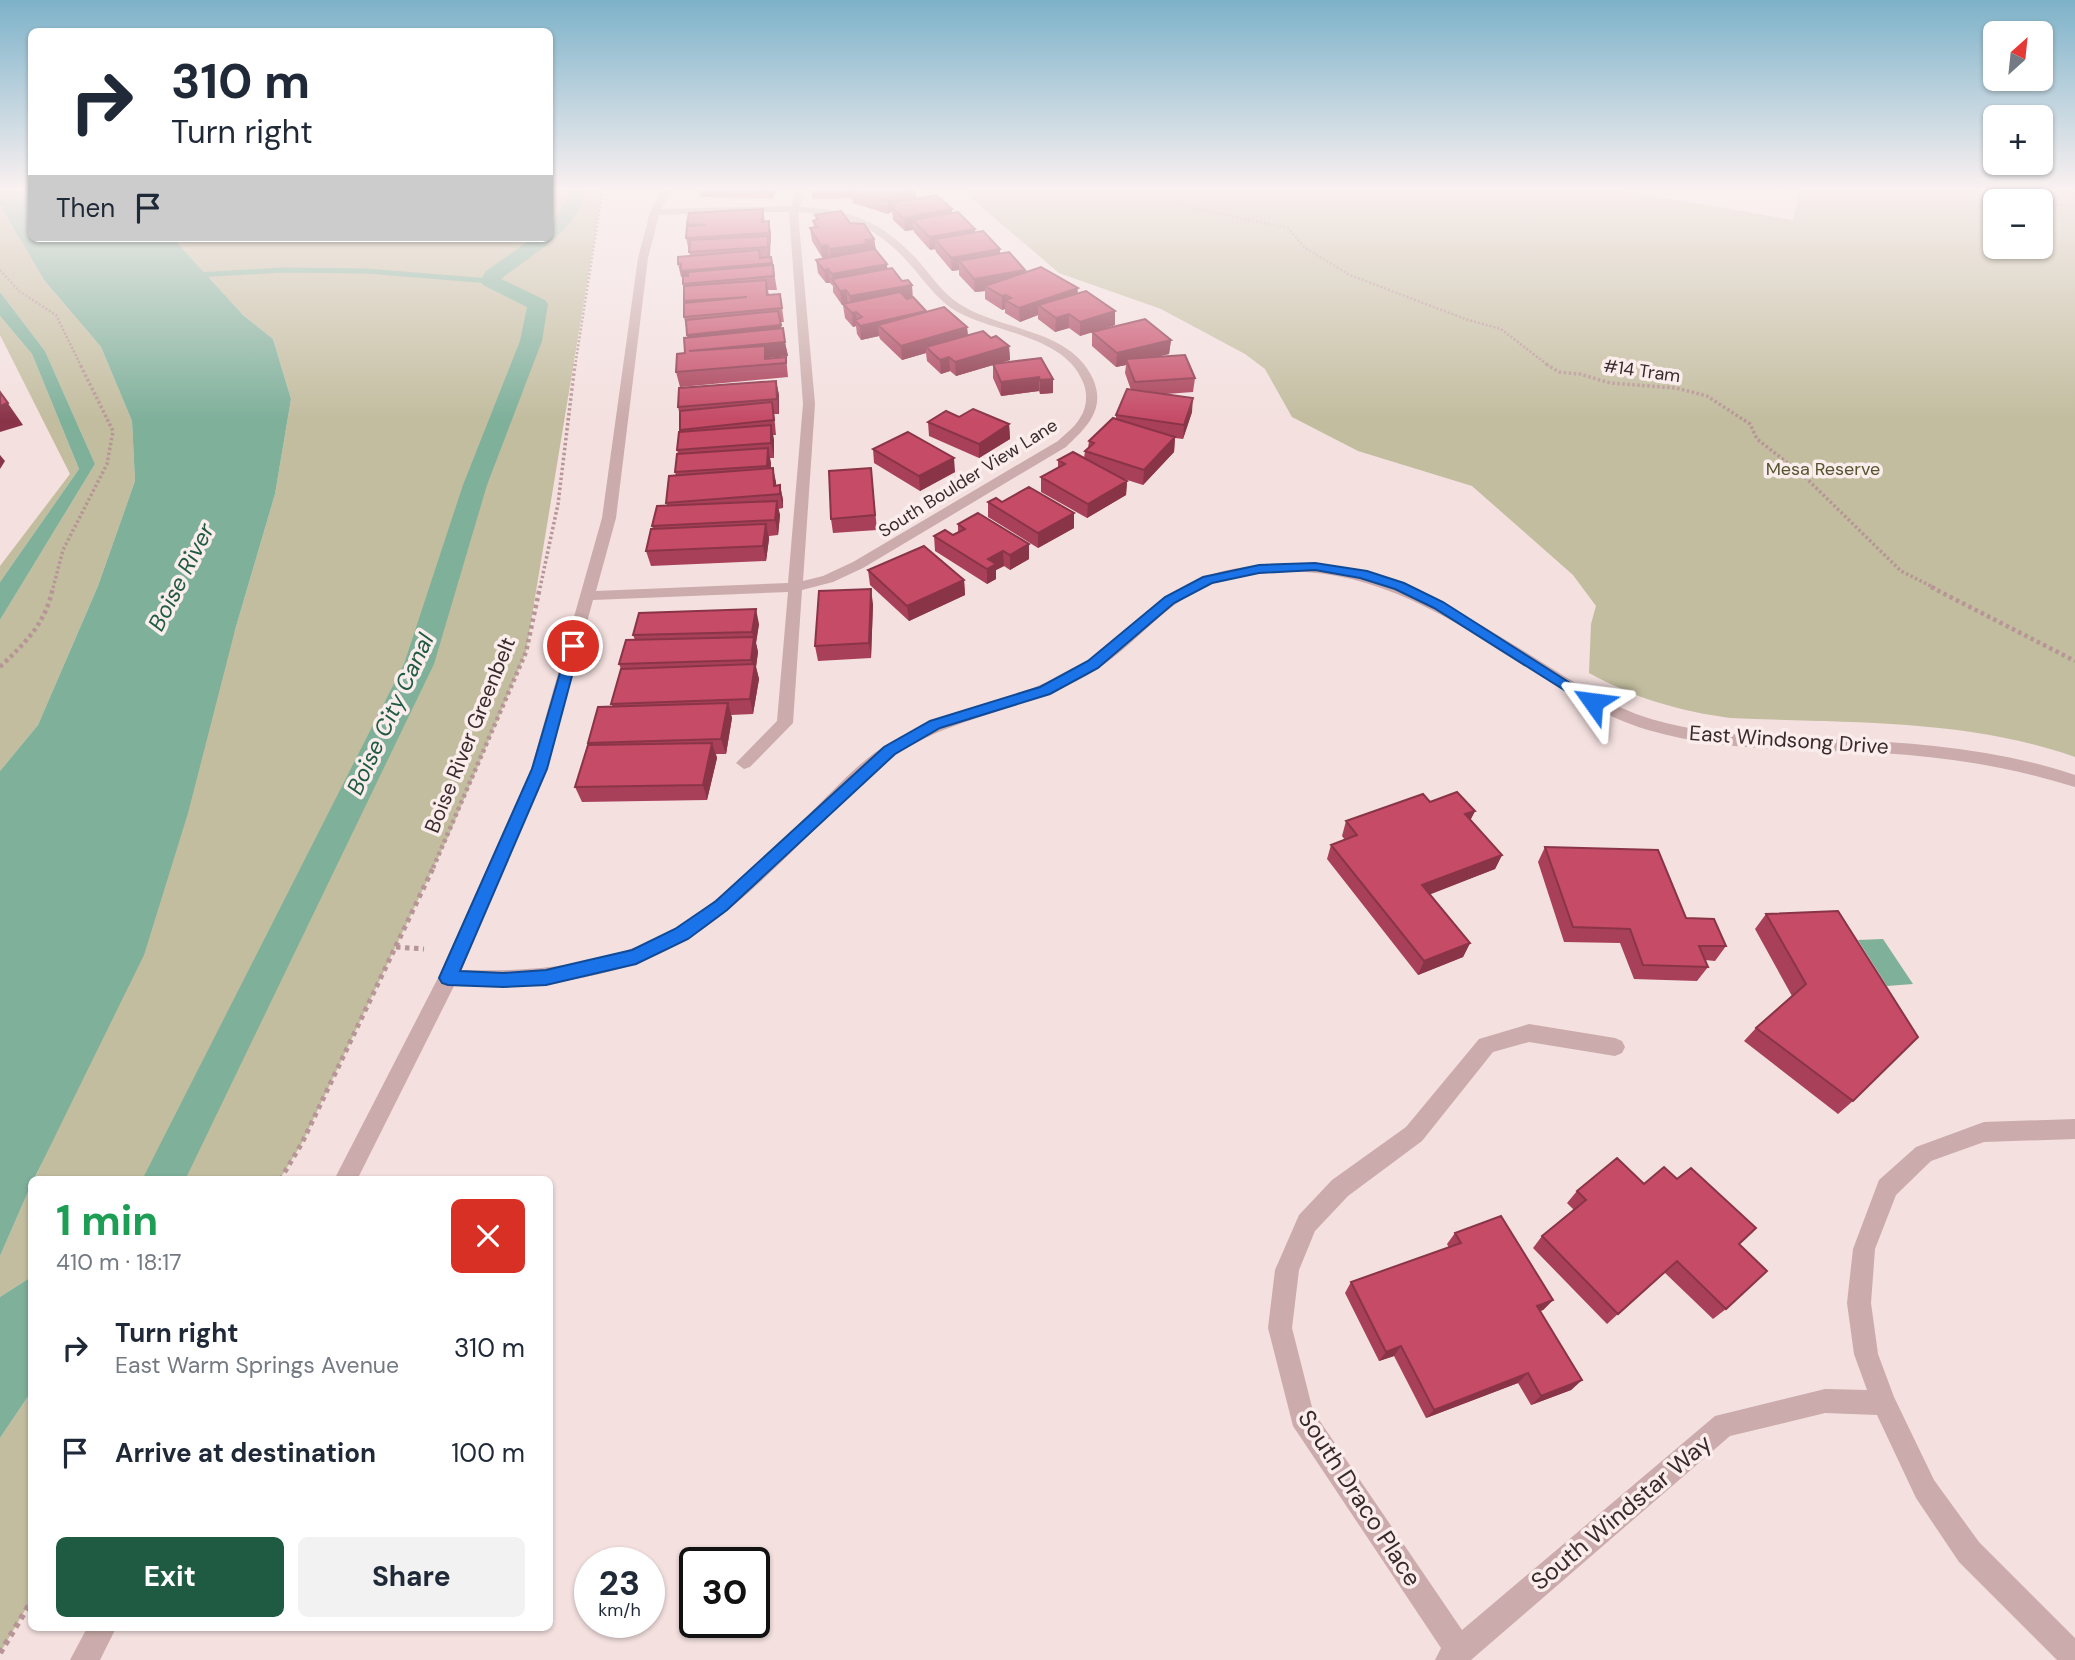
<!DOCTYPE html>
<html lang="en">
<head>
<meta charset="utf-8">
<style>
	:root { --surface:#fff; --page:#f2f2f3; --text:#1f2937; --muted:#747a83; --accent:#1f5b42 }
	body { margin:0; font-family:"DM Sans",sans-serif; background:var(--page); color:var(--text); height:100vh; display:flex; flex-direction:column; font-size:26px; white-space:nowrap }
	* { box-sizing:border-box; margin:0 }
	p { font-size:23px; color:var(--muted) }
	.icon { flex:none; width:38px; height:38px; fill:none; stroke:currentColor; stroke-width:2; stroke-linecap:round; stroke-linejoin:round }
	.map { position:relative; flex:1; overflow:hidden }
	.drawer { position:absolute; left:28px; top:1176px; width:525px; height:455px; display:flex; flex-direction:column; background:var(--surface); border-radius:10px; box-shadow:0 2px 5px #0004 }
	.drawer>* { flex:none }
	.hud { position:absolute; left:28px; top:28px; width:525px; height:214px; border-radius:10px; box-shadow:0 2px 5px #0004; background:#fff; color:var(--text); overflow:hidden }
	.needle { width:46px; rotate:27deg }
	.tools { position:absolute; left:1983px; top:21px; display:grid; gap:14px }
	.tools a { display:grid; place-items:center; width:70px; height:70px; border-radius:10px; background:var(--surface); box-shadow:0 2px 5px #0004; font-size:35px }
	.speed { position:absolute; left:574px; top:1547px; display:flex; gap:14px; font-size:35px; font-weight:700; text-align:center }
	.speed>* { display:grid; place-content:center; width:91px; height:91px; border-radius:50%; background:var(--surface); box-shadow:0 2px 5px #0004; line-height:1 }
	.speed small { font-size:18px; font-weight:400 }
	.speed .limit { border:4px solid #111; border-radius:10px; background:#fff; color:#111 }
	.pin { position:absolute; display:grid; place-items:center; width:60px; height:60px; color:#fff; margin:-30px; border:4px solid #fff; border-radius:50%; box-shadow:0 2px 7px #0007 }
	.me { position:absolute; width:77px; margin:-38px; rotate:301deg; stroke-linejoin:round; filter:drop-shadow(0 0 5px #0008) }
	.turn { display:flex; align-items:center; gap:24px; height:147px; padding:0 28px; font-size:32px }
	.turn .icon { width:91px; height:91px; stroke-width:2.5 }
	.turn b { display:block; font-size:49px; line-height:60px }
	.then { display:flex; align-items:center; height:66px; padding:0 28px; background:#0003; gap:14px; font-size:26px }
	.round { display:grid; place-items:center; flex:none; width:74px; height:74px; border-radius:10px; background:var(--page) }
	.headline { display:flex; align-items:center; justify-content:space-between; height:119px; padding:0 28px }
	h1 { font-size:42px; font-weight:700; line-height:52px; color:#1e9e55 }
	.primary-button { display:flex; gap:14px; margin-top:auto; padding:14px 28px }
	.primary-button a { flex:1; height:80px; border-radius:10px; background:var(--accent); color:#fff; font-size:28px; font-weight:700; line-height:80px; text-align:center }
	.primary-button a+a { background:var(--page); color:var(--text) }
	ul { padding:0; list-style:none }
	li { display:flex; align-items:center; gap:21px; height:105px; padding:0 28px }
	li div { flex:1 }
	li b { display:block; font-size:26px }
	li em { font-style:normal }
	.map>svg:first-child { display:block }
	.green { fill:#c2bd9f; fill-rule:evenodd }
	.water { fill:#7eb09a }
	.lines { fill:none; stroke-linecap:round; stroke-linejoin:round }
	.stream { stroke:#7eb09a; stroke-width:5 }
	.canal { fill:#7eb09a; fill-rule:evenodd }
	.path-far4 { stroke:#b79596; stroke-width:2.5; stroke-dasharray:2 2; stroke-linecap:butt }
	.path-far3 { stroke:#b79596; stroke-width:3.5; stroke-dasharray:2.5 2.5; stroke-linecap:butt }
	.path-far2 { stroke:#b79596; stroke-width:4.5; stroke-dasharray:3.5 3.5; stroke-linecap:butt }
	.path-far1 { stroke:#b79596; stroke-width:5; stroke-dasharray:4.5 4.5; stroke-linecap:butt }
	.path { stroke:#b79596; stroke-width:6; stroke-dasharray:5 5; stroke-linecap:butt }
	.minor { fill:#cbabab; fill-rule:evenodd }
	.wall { fill:#a94059 }
	.shaded-wall { fill:#8a3448 }
	.building { fill:#c54b67; stroke:#8a3448; stroke-width:2 }
	.route { fill:#1a73e8; stroke:#114b97; stroke-width:2 }
	.labels { text-anchor:middle; dominant-baseline:central; stroke-width:7; stroke-linejoin:round; paint-order:stroke }
	.far-street-label { font-size:18px; fill:#392a2c; stroke:#faedec }
	.far-park-label { font-size:18px; fill:#57532e; stroke:#faedec }
	.street-label { font-size:21px; fill:#392a2c; stroke:#faedec }
	.water-label { font-size:23px; font-style:italic; fill:#1f5b42; stroke:#faedec }
	.near-street-label { font-size:24px; fill:#392a2c; stroke:#faedec }
</style>
</head>
<body>
<div class="map">
<svg width="2075" height="1660" viewBox="0 0 2075 1660">
	<rect width="100%" height="100%" fill="#f3e0df"/>
	<path class="green" d="M550 188H612L596 199 601 198 526 652 448 837 302 1143 280 1179 34 1180 61 1120 235 630 275 494 291 399 273 339 243 315 173 238H550Z
		M938 188H1609L1793 220 1800 188H2075V757C1965 718 1845 723 1730 718 1679 711 1634 698 1589 673L1591 624 1596 606 1573 575 1472 486 1358 451 1292 417 1265 369 1245 354 1161 309 1059 273 964 192ZM2040 201V247H1995V201Z
		M0 205 44 280 101 347 132 421 135 481 98 586 38 725 0 771V620L95 464 45 351 0 292Z
		M0 316 32 354 79 469 0 582V566L70 474 0 335Z
		M31 1185V1277L0 1297V1256Z
		M31 1392V1600L0 1653V1438Z"/>
	<path class="water" d="M0 188H31L32 238H173L243 315 273 339 291 399 275 494 235 630 188 813 144 955 34 1179 32 1180 31 1185 0 1256V771L38 725 98 586 135 481 132 421 101 347 44 280 0 205Z
		M0 292 45 351 95 464 0 620V582L79 469 32 354 0 316Z
		M1883 939 1913 984 1887 986 1858 940Z
		M31 1277V1392L0 1438V1297Z"/>
	<g class="lines">
		<path class="stream" d="M197 275 282 270 366 271 490 281"/>
		<path class="canal" d="M569 188H585C585 226 528 257 501 279L545 300 548 304 542 341 487 485 434 664 185 1180H142L404 664 463 485 520 341 527 307 483 285 480 281 486 271 533 238H550C550 212 566 212 569 188Z"/>
		<path class="path-far4" d="M1165 188 1180 204 1191 208 1288 228 1305 248 1350 275 1465 319 1501 329 1549 366
			M1972 188 2031 201
			M2040 203 2075 207
			M0 270 19 291 56 315 81 366
			M575 366 603 188"/>
		<path class="path-far3" d="M1546 364 1559 372 1580 374 1610 383 1676 388 1707 396 1750 424 1757 439 1803 475 1901 571 1935 588
			M53 588 63 550 107 464 113 431 80 364
			M540 588 558 504 575 364"/>
		<path class="path-far2" d="M1931 587 2075 661
			M0 667C26 642 46 623 53 587
			M433 868 526 652 540 587"/>
		<path class="path-far1" d="M396 947 424 949
			M280 1180 302 1143 434 866"/>
		<path class="path" d="M0 1653 32 1600"/>
		<path class="minor" d="M664 188H673L661 209 791 206 798 188H806L800 207C854 210 885 223 921 264 932 277 943 293 958 303 999 331 1071 328 1093 379 1106 409 1087 427 1066 447L863 568 833 582 802 590 793 723 750 767 744 769 736 763 777 721 788 592 593 600 547 769 461 970C536 972 612 966 677 927 723 899 761 859 800 823 828 797 853 766 886 745 947 707 1022 701 1084 664 1138 630 1165 582 1233 569 1353 546 1442 600 1540 661 1576 683 1611 707 1651 719 1711 737 1775 737 1837 739 1918 743 1997 749 2075 775V787C2011 767 1948 757 1881 753 1803 749 1723 752 1648 730 1604 717 1567 692 1529 668 1434 607 1345 551 1228 579 1172 592 1141 641 1096 670 1034 709 958 714 897 754 864 775 840 807 811 833 777 866 743 901 703 929 630 980 541 988 454 986L357 1180H334L439 976 531 769 602 518 638 258 650 212ZM731 212H789L803 404 788 583 596 591 616 518 648 258 659 215ZM798 212C852 216 879 228 914 269 925 282 937 298 951 308 991 334 1063 333 1083 382 1088 394 1087 408 1080 418 1075 427 1065 434 1058 441L853 562 823 576 803 581 815 404Z
			M1529 1024 1615 1038 1622 1041 1625 1047 1622 1053 1615 1056 1529 1042 1493 1052 1422 1141 1348 1196 1315 1231 1299 1270 1292 1328 1313 1411 1462 1630 1715 1416 1825 1389 1867 1390 1854 1354 1847 1303 1853 1249 1879 1180 1916 1147 1984 1122 2075 1119V1139L1984 1142 1931 1161 1896 1195 1875 1249 1871 1303 1878 1354 1894 1397 1934 1480 1979 1542 2075 1638V1660H2057L1959 1562 1916 1498 1877 1415 1825 1413 1730 1436 1471 1660H1435L1441 1648 1293 1426 1268 1328 1275 1270 1299 1215 1332 1180 1406 1127 1479 1039Z
			M87 1628H116L100 1660H70Z"/>
	</g>
	<path class="wall" d="M699 188H778L772 198 701 197Z
		M811 188H915L916 198 952 213 975 229V232L1000 249V254L1025 272 1078 293 1115 311V325L1080 336 1069 328 1055 332 1038 319V315L1020 322 1005 313V309L1002 310 985 299V291L975 292 959 275V270L952 271 936 252 935 249 930 250 914 232 913 230 905 231 893 220 892 211 888 214 853 203 852 198 813 199Z
		M763 209 765 222 769 221 771 234 770 258 775 278 777 290H768L769 295 780 294 784 322H780L788 356 767 358V359L786 357 788 377 680 387 676 372 685 353 688 338 684 317V289L683 277H681L678 264 690 256 686 238 687 224Z
		M815 215 850 223 874 239 876 250 887 269 926 312 967 327 968 335 991 338 1009 346 1010 360 1000 363 1041 358 1053 393 1040 394 1039 391 1001 396 993 378V365L956 376 950 371 941 374 927 361 926 353 902 360 880 339 879 336 861 340 857 334 856 326 853 327 845 318 843 305H842L833 292V286L830 283H826L818 273 816 260 823 259 812 241 810 228 814 227 813 221 816 220Z
		M1092 332 1171 340 1169 354 1154 357 1195 378 1193 392 1166 394 1192 412 1183 439 1175 438 1174 452 1143 485 1121 478 1127 481 1126 495 1087 518 1041 492V477L1058 468V460L1084 458 1085 451 1088 448 1089 441 1116 419V415L1131 390 1125 373 1126 365 1116 367 1092 346Z
		M776 381 779 395V414H774L776 435H773L774 458H770L771 468 776 482V486L780 485 783 500V508L778 509 780 515 778 535 769 536V539L766 561 651 566 646 551 653 529 652 526 667 506 666 503 676 476 675 472 678 454 677 450 681 432 680 416 678 407Z
		M959 417 1009 424 1010 439 979 458 929 436 928 422Z
		M873 449 955 472 920 491 874 463Z
		M871 468 877 530 833 533 831 519Z
		M988 502H1002L1074 513V528L1038 548 988 517Z
		M958 524 1029 559 1010 570 1004 566 996 570V579L987 584 935 551 934 536 953 535 958 533Z
		M868 570 964 580 965 595 909 621 870 585Z
		M873 604 871 658 818 661 815 646Z
		M759 624 756 643 758 652 756 667 759 679 753 714 731 715 732 718 726 754H716L717 758 707 800 582 802 575 787 589 745 588 743 613 707 611 704 621 669 619 664 635 640 633 635Z
		M1430 802 1475 811 1470 820 1502 855 1495 869 1429 894 1470 943 1463 957 1418 975 1327 859 1331 845 1345 840 1342 836 1346 821Z
		M1545 847 1726 946 1715 961 1705 960 1708 967 1697 981 1634 979 1620 943 1564 942 1538 862Z
		M1838 911 1853 1101 1838 1114 1744 1041 1756 1028 1792 996 1755 929 1766 914Z
		M1644 1184 1739 1244 1726 1309 1713 1319 1664 1272 1607 1324 1533 1248 1542 1236 1574 1210 1567 1203 1577 1191Z
		M1455 1233 1553 1300 1543 1310 1540 1311 1582 1380 1571 1390 1531 1405 1518 1383 1426 1418 1394 1356 1379 1361 1345 1293 1351 1282 1449 1248 1447 1244Z"/>
	<path class="shaded-wall" d="M771 188H778L772 198Z
		M913 188H915L916 199 896 207 891 203 892 211 888 214 887 201Z
		M952 209V222L913 220V230L905 231 904 218Z
		M769 221 771 234V246L769 233Z
		M975 229 976 242 935 239V249L930 250 929 237Z
		M768 236 770 249V260L768 247Z
		M874 239 876 252 831 262 830 249 865 240Z
		M827 245 829 258 823 259 821 246Z
		M1000 249V262L959 261V270L952 271 951 258Z
		M772 263 774 276 684 284 681 271Z
		M887 264 888 278 833 281 832 274Z
		M828 269 830 283H826L824 270Z
		M1025 270V283L985 286V291L975 292 974 279Z
		M912 285 913 299 852 310 850 296Z
		M1078 288 1077 301 1038 305V315L1020 322 1019 308Z
		M846 290 848 304 842 305 840 291Z
		M1006 295 1005 309 1002 310V296Z
		M926 311 927 324 878 325 879 336 861 340 860 326Z
		M1115 311V325L1080 336V322Z
		M856 312 857 323 855 320 856 326 853 327 852 313Z
		M1069 314V328L1055 332 1056 318Z
		M781 325 783 339 690 349 687 335Z
		M967 327 968 341 926 347V353L902 360 901 346Z
		M1171 340 1169 354 1128 364 1126 359V365L1116 367 1117 353Z
		M785 342 788 356 767 358V364L689 351Z
		M1009 346 1010 360 956 376 955 362Z
		M949 357 950 371 941 374 940 360Z
		M1039 377V391L1001 396V382Z
		M1053 379V393L1040 394V380Z
		M776 381 779 395V414L777 399Z
		M0 392 23 425 0 432Z
		M1193 398 1192 412 1183 439 1184 425Z
		M1009 424 1010 439 979 458V444Z
		M771 425 774 439V458L771 443Z
		M1175 437 1174 452 1143 485 1144 470Z
		M768 448 771 463 770 481 767 466Z
		M0 455 5 461 0 469Z
		M954 458 955 472 920 491 919 476Z
		M773 468 776 482 777 494 774 486Z
		M1127 481 1126 495 1087 518 1088 504Z
		M780 485 783 500V508L780 494Z
		M777 501 780 515 778 535 775 520Z
		M1074 513V528L1038 548V533Z
		M766 524 769 539 766 561 763 546Z
		M1029 544V559L1010 570V555Z
		M1003 551 1004 566 996 570V579L987 584V569L988 559Z
		M964 580 965 595 909 621 907 606Z
		M871 589 873 604 871 658 869 643Z
		M756 609 759 624 756 643 758 652 756 667 759 679 753 714 750 699 754 672 751 660 754 641 752 632Z
		M728 703 732 718 726 754 721 739Z
		M712 743 717 758 707 800 703 785Z
		M1475 811 1468 825 1465 814Z
		M1502 855 1495 869 1416 900 1422 885Z
		M1470 943 1463 957 1418 975 1424 961Z
		M1553 1300 1543 1310 1527 1316 1537 1306Z
		M1401 1346 1394 1356 1379 1361 1386 1352Z
		M1528 1373 1518 1383 1426 1418 1434 1410Z
		M1582 1380 1571 1390 1531 1405 1541 1396Z"/>
	<path class="building" d="M858 188H913L887 201 852 191Z
		M936 195 952 209 904 218 892 208 896 207 891 203Z
		M763 209 762 222 769 221V233L686 238 687 226 705 225 687 224 689 213Z
		M841 211 850 223 864 224 874 239 865 240 867 244 830 249 827 245 821 246 810 228 817 227 813 221 818 219 815 215Z
		M958 212 975 229 929 237 913 220Z
		M983 231 1000 249 951 258 935 239Z
		M768 236V247L689 252 690 240Z
		M875 249 887 264 832 274 828 269 824 270 816 260Z
		M759 250 760 258 771 257 772 263 681 271V264H678V257Z
		M1009 252 1025 270 974 279 959 261Z
		M773 265 774 276 683 284V276H688V272Z
		M1041 267 1078 288 1019 308 1005 300 1011 298 1006 295 1002 296 985 286Z
		M892 268 902 281 908 280 912 285 850 296 846 290 840 291 832 279Z
		M766 280 767 295 780 294 782 308 684 317V303L747 297 684 301V286Z
		M1086 291 1115 311 1080 322 1069 314 1056 318 1038 305Z
		M900 292 907 299 913 297 926 311 860 326 855 320 862 317 856 312 852 313 843 304Z
		M944 307 967 327 901 346 878 325Z
		M778 311 781 325 687 335 686 320Z
		M1145 319 1171 340 1117 353 1092 332Z
		M783 328 785 342 689 351 765 346V359L786 357V363L676 372 677 354 685 353 684 338Z
		M983 331 991 338 996 336 1009 346 955 362 949 357 940 360 926 347Z
		M1185 355 1195 378 1135 382 1126 359Z
		M1041 358 1053 379 1040 380 1039 377 1001 382 993 364Z
		M776 381 777 399 678 407 679 388Z
		M1127 389 1193 398 1184 425 1116 415Z
		M0 392 8 403 0 406Z
		M772 402 774 420 680 430V411Z
		M973 409 1009 424 979 444 928 422 946 411 959 417Z
		M1113 418 1175 437 1144 470 1085 451 1094 443 1089 441Z
		M771 425V443L677 450 679 432Z
		M908 432 954 458 919 476 873 449Z
		M768 448 767 466 675 472 677 454Z
		M1073 452 1127 481 1088 504 1041 477 1065 464 1058 460Z
		M773 468 774 486 780 485V494L666 503 669 476Z
		M871 468 875 515 831 519 829 471Z
		M1029 487 1074 513 1038 533 988 502 996 498 1002 502Z
		M777 501 775 520 652 526 657 506Z
		M978 513 1029 544 1010 555 1003 551 988 559 996 564 987 569 934 536 945 530 953 535 965 529 958 524Z
		M766 524 763 546 646 551 651 529Z
		M924 546 964 580 907 606 868 570Z
		M871 589 869 643 815 646 819 591Z
		M756 609 752 632 633 635 639 613Z
		M754 637 751 660 619 664 626 640Z
		M755 664 750 699 611 704 621 669Z
		M728 703 721 739 588 743 598 707Z
		M712 743 703 785 575 787 588 745Z
		M1457 792 1475 811 1465 814 1502 855 1422 885 1470 943 1424 961 1331 845 1357 835 1346 821 1423 794 1430 802Z
		M1545 847 1658 850 1686 918 1714 919 1726 946H1699L1708 967 1643 965 1630 929 1573 927Z
		M1838 911 1918 1037 1853 1101 1756 1028 1806 984 1766 914Z
		M1617 1158 1644 1184 1664 1167 1677 1179 1691 1168 1756 1228 1739 1244 1767 1271 1726 1309 1677 1261 1618 1314 1542 1236 1586 1200 1577 1191Z
		M1501 1216 1553 1300 1537 1306 1582 1380 1541 1396 1528 1373 1434 1410 1401 1346 1386 1352 1351 1282 1461 1243 1455 1233Z"/>
	<linearGradient id="sky" x2="0" y2="1"><stop stop-color="#7db2c9"/><stop offset="0.45" stop-color="#faf1f1"/><stop offset="1" stop-color="#faf1f1" stop-opacity="0"/></linearGradient>
	<rect width="2075" height="420" fill="url(#sky)"/>
	<path class="route" d="M1315 563 1367 571 1404 583 1443 602 1600 702 1598 705H1588L1434 608 1395 589 1360 578 1315 570 1259 573 1212 583 1174 603 1098 668 1050 694 940 728 895 754 727 910 688 939 636 964 546 985 503 987 448 985 442 983 439 978 532 769 569 642 573 641 580 646 547 769 460 971 503 973 546 970 632 950 675 929 716 901 884 747 930 721 1040 687 1088 661 1165 597 1203 577 1259 565Z"/>
	<g class="labels">
		<g class="far-street-label">
			<text transform="translate(1642 371) rotate(8)">#14 Tram</text>
			<text transform="translate(968 478) rotate(-32)">South Boulder View Lane</text>
		</g>
		<g class="far-park-label">
			<text x="1823" y="469">Mesa Reserve</text>
		</g>
		<g class="street-label">
			<text transform="translate(470 735) rotate(-68)">Boise River Greenbelt</text>
			<text transform="translate(1789 740) rotate(4)">East Windsong Drive</text>
		</g>
		<g class="water-label">
			<text transform="translate(181 577) rotate(-63)">Boise River</text>
			<text transform="translate(390 714) rotate(-65)">Boise City Canal</text>
		</g>
		<g class="near-street-label">
			<text transform="translate(1360 1498) rotate(57)">South Draco Place</text>
			<text transform="translate(1621 1512) rotate(-40)">South Windstar Way</text>
		</g>
	</g>
</svg>
<div class="tools">
<a><svg class="needle" viewBox="-14 -14 28 28"><path d="M0-13l5 13h-10z" fill="#e53935"/><path d="M0 13l5-13h-10z" fill="#747a83"/></svg></a>
<a>+</a>
<a>−</a>
</div>
<div class="speed"><div>23<small>km/h</small></div><div class="limit">30</div></div>
<div class="pin" style="left:573px;top:646px;background:#d93025"><svg class="icon" aria-label="arrive" viewBox="0 0 24 24"><path d="M6 21V4h12l-3 4 3 4H6"/></svg></div>
<svg class="me" style="left:1593px;top:702px" viewBox="-20 -20 40 40"><path d="M0-17L14 15 0 8-14 15z" fill="#1a73e8" stroke="#fff" stroke-width="4"/></svg>
<div class="hud">
<div class="turn"><svg class="icon" aria-label="right" viewBox="0 0 24 24"><path d="M7 20v-9h11M14 6l5 5-5 5"/></svg><div><b>310 m</b>Turn right</div></div>
<div class="then">Then<svg class="icon" aria-label="arrive" viewBox="0 0 24 24"><path d="M6 21V4h12l-3 4 3 4H6"/></svg></div>
</div>
<section class="drawer">
<div class="headline"><div><h1>1 min</h1><p>410 m · 18:17</p></div><a class="round" style="background:#d93025;color:#fff"><svg class="icon" aria-label="close" viewBox="0 0 24 24"><path d="M6 6l12 12M18 6L6 18"/></svg></a></div>
<ul>
<li><svg class="icon" aria-label="right" viewBox="0 0 24 24"><path d="M7 20v-9h11M14 6l5 5-5 5"/></svg><div><b>Turn right</b><p>East Warm Springs Avenue</p></div><em>310 m</em></li>
<li><svg class="icon" aria-label="arrive" viewBox="0 0 24 24"><path d="M6 21V4h12l-3 4 3 4H6"/></svg><div><b>Arrive at destination</b></div><em>100 m</em></li>
</ul>
<div class="primary-button"><a>Exit</a><a>Share</a></div>
</section>
</div>
</body>
</html>
